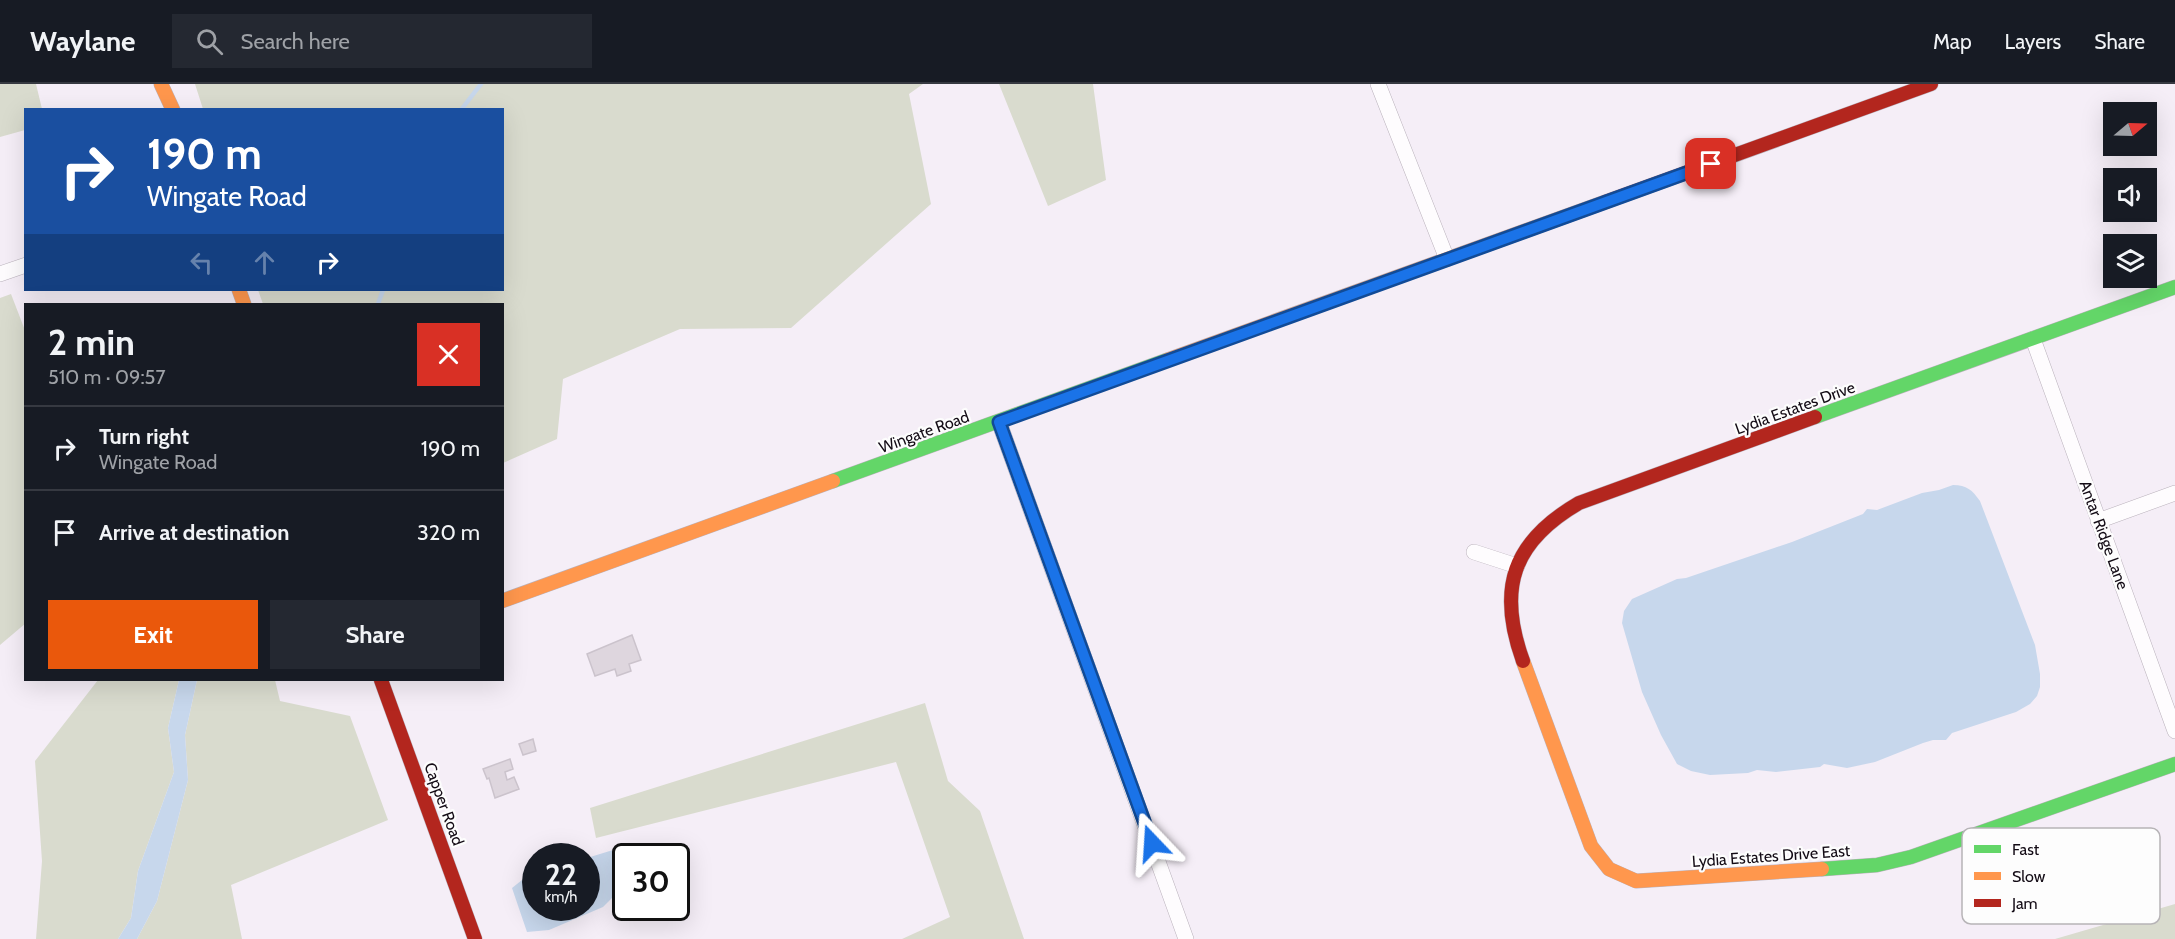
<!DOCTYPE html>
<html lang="en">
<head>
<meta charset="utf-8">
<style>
	:root { --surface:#171b24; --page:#242831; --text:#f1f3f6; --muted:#9ea1a6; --line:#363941; --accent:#ea580c }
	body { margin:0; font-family:Cabin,sans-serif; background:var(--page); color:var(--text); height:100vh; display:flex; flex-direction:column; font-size:22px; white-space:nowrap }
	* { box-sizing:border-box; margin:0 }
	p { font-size:20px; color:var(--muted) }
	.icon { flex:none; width:33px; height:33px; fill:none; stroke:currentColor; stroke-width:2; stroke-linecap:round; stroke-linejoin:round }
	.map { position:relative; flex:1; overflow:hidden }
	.drawer { position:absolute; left:24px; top:219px; width:480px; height:378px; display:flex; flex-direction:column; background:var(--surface); border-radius:0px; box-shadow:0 6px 24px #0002 }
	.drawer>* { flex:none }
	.guide { position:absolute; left:24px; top:24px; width:480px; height:183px; border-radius:0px; box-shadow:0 6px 24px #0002; background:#1a4fa0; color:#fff; overflow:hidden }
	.needle { width:39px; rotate:71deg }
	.fabs { position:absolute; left:2103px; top:18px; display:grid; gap:12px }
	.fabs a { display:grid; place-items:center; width:54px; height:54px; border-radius:0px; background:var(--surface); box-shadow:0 6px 24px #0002; font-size:30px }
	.speed { position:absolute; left:522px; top:759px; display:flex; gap:12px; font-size:30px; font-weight:700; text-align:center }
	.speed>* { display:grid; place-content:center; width:78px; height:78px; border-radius:50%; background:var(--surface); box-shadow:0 6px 24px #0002; line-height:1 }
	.speed small { font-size:15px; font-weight:400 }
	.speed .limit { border:3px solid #111; border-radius:9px; background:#fff; color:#111 }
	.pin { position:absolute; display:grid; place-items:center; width:51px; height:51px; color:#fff; margin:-26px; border-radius:12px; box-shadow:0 3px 9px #0006 }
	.me { position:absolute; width:66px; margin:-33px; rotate:340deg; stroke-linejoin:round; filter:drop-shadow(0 0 4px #0008) }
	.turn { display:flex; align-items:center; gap:21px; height:126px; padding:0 24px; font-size:27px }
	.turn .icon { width:78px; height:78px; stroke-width:2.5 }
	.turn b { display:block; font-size:42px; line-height:51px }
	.lanes { display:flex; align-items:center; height:57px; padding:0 24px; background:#0003; justify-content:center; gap:30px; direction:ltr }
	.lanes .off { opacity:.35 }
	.round { display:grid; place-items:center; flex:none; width:63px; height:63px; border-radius:0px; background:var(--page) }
	.overview { display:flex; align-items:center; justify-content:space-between; height:102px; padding:0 24px }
	h1 { font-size:36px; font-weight:700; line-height:45px }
	.action { display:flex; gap:12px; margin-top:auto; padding:12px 24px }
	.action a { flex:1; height:69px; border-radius:0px; background:var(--accent); color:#fff; font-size:24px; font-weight:700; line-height:69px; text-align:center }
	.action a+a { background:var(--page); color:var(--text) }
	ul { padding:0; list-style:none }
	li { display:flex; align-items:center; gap:18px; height:84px; padding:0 24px; border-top:2px solid var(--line) }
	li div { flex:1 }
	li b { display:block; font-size:22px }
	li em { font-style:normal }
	header { display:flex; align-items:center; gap:36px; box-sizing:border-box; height:84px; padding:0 30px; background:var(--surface); border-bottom:2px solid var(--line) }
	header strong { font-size:28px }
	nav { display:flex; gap:33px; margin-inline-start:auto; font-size:21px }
	.search { width:420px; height:54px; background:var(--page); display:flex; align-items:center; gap:15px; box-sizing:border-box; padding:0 21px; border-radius:0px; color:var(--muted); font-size:22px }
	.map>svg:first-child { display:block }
	.green { fill:#d9dbce }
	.water { fill:#c7d7ec }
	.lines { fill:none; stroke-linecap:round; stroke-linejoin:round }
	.stream { stroke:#c7d7ec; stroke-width:4.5 }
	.building { fill:#ded6de; stroke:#cbc3cc; stroke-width:1.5 }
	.street-casing { stroke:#bab2bc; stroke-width:16 }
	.fast-casing { stroke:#bab2bc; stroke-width:15 }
	.slow-casing { stroke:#bab2bc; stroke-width:15 }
	.jam-casing { stroke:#bab2bc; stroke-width:15 }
	.street { stroke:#fefcfe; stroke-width:15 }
	.fast { stroke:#63d668; stroke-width:14 }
	.slow { stroke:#ff974d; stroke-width:14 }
	.jam { stroke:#b3261e; stroke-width:14 }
	.route-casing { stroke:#114b97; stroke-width:15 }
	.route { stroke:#1a73e8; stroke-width:10 }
	.labels { text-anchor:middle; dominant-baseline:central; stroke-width:4.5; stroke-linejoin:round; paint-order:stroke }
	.street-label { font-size:16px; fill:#130b15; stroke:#fdfdfd }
	.key { fill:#fdfdfd; stroke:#b7b4b7; stroke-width:1.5 }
	.key-label { font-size:16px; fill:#130b15 }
</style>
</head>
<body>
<header>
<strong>Waylane</strong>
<div class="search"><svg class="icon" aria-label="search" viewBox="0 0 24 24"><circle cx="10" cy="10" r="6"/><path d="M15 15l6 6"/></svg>Search here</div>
<nav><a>Map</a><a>Layers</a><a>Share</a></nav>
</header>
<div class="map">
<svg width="2175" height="855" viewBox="0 0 2175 855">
	<rect width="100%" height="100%" fill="#f5eef7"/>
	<path class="green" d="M0 0H36L42 25 26 26 25 46 0 53Z
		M195 0H923L909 10 931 120 791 244 680 245 563 295 557 355 503 379 502 220H263L258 206H502V26L203 25Z
		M999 0H1093L1106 96 1048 122Z
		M11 210 26 249V539L0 561V214Z
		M98 596H179L168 644 174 688 138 787 131 834 118 855H36L42 777 35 677Z
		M197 596H275L280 617 350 632 388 736 231 801 242 855H137L157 817 188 696 185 651Z
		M925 619 948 697 980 727 1024 855H902L950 833 896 678 596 754 590 724Z
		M2175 820V855H2055Z"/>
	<path class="water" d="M1953 401C1967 401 1972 406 1980 417L2035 561 2040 590V603L2037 612 2030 620 2016 628 1952 649 1946 656H1933L1923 659 1875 678 1847 684 1824 680 1820 683 1776 688 1757 686 1748 689 1710 691 1691 687 1677 680 1661 651 1642 608 1622 539 1624 527 1632 515 1677 495 1686 494 1792 458 1863 430 1867 425 1877 426 1922 409 1939 406Z
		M179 596H197L185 651 188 696 157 817 137 855H118L131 834 138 787 174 688 168 644Z
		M613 766 626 768 629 772H626L625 801 603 823 549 846 527 848 512 804 527 792 535 789 536 824H586L587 774Z"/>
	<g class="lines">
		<path class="stream" d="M461 26 481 0
			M378 220 383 206"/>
	</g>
	<path class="building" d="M632 551 641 576 629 580 631 587 617 592 615 585 595 592 587 570Z
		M533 655 536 667 523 671 519 660Z
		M510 675 513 685 505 688 507 696 514 693 519 705 495 714 489 694 487 695 483 685Z"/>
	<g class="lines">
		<g class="street-casing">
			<path id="street" d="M1378 0 1447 175
				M0 190 26 181
				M2033 255 2175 647
				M999 338 1186 855
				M2098 437 2175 409
				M1474 468 1517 482"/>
		</g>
		<g class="fast-casing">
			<path id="fast" d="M1815 333 2175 203
				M833 397 1167 276
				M1822 785 1877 781 1911 773 2175 680"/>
		</g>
		<g class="slow-casing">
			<path id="slow" d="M161 0 173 26
				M239 206 244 220
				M1167 276 1605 118
				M502 517 833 397
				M1523 577 1591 762 1609 785 1636 797 1822 785"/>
		</g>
		<g class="jam-casing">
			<path id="jam" d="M1605 118 1931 0
				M1523 577C1497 505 1512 458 1579 419L1815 333
				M381 596 475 855"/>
		</g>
		<use href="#street" class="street"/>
		<use href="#fast" class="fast"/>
		<use href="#slow" class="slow"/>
		<use href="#jam" class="jam"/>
	</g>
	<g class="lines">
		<g class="route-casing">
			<path id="route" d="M1152 759 999 338 1711 80"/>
		</g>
		<use href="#route" class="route"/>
	</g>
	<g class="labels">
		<g class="street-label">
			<text transform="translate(1795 324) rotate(-20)">Lydia Estates Drive</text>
			<text transform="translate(924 348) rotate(-20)">Wingate Road</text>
			<text transform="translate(2104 451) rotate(70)">Antar Ridge Lane</text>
			<text transform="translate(444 720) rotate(70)">Capper Road</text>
			<text transform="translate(1771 772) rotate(-4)">Lydia Estates Drive East</text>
		</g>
	</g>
	<rect x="1962" y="744" width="198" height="96" rx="9" class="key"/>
	<rect x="1974" y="761" width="27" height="8" fill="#63d668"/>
	<rect x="1974" y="788" width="27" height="8" fill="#ff974d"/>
	<rect x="1974" y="815" width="27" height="8" fill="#b3261e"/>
	<g class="key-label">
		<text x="2012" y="771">Fast</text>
		<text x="2012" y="798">Slow</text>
		<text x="2012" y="825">Jam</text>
	</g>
</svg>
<div class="fabs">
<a><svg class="needle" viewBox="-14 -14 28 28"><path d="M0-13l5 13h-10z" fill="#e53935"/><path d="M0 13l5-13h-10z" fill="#9ea1a6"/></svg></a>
<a><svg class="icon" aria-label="sound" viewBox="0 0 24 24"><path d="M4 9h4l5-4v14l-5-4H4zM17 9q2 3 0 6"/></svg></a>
<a><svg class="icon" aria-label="layers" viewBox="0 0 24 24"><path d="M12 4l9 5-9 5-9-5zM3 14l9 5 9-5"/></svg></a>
</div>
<div class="speed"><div>22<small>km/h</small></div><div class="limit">30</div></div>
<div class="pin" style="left:1711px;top:80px;background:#d93025"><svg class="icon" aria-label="arrive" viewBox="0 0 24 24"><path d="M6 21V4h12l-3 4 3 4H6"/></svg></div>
<svg class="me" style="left:1152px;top:759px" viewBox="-20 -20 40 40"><path d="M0-17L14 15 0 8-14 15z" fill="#1a73e8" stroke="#fff" stroke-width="4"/></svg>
<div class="guide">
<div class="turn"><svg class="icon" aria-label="right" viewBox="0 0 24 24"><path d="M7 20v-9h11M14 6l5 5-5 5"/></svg><div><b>190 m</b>Wingate Road</div></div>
<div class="lanes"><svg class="icon off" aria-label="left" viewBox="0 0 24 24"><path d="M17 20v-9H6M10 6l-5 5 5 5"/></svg><svg class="icon off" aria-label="ahead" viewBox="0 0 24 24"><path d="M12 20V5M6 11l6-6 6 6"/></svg><svg class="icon" aria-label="right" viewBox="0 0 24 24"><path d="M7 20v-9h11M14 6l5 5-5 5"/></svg></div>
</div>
<section class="drawer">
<div class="overview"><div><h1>2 min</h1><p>510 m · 09:57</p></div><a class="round" style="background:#d93025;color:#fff"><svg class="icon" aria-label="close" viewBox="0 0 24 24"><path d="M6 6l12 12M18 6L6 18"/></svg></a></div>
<ul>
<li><svg class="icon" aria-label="right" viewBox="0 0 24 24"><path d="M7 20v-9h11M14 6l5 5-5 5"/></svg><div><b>Turn right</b><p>Wingate Road</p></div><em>190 m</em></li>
<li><svg class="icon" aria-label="arrive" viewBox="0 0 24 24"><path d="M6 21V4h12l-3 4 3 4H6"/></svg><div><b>Arrive at destination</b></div><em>320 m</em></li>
</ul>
<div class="action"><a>Exit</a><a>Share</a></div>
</section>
</div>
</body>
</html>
